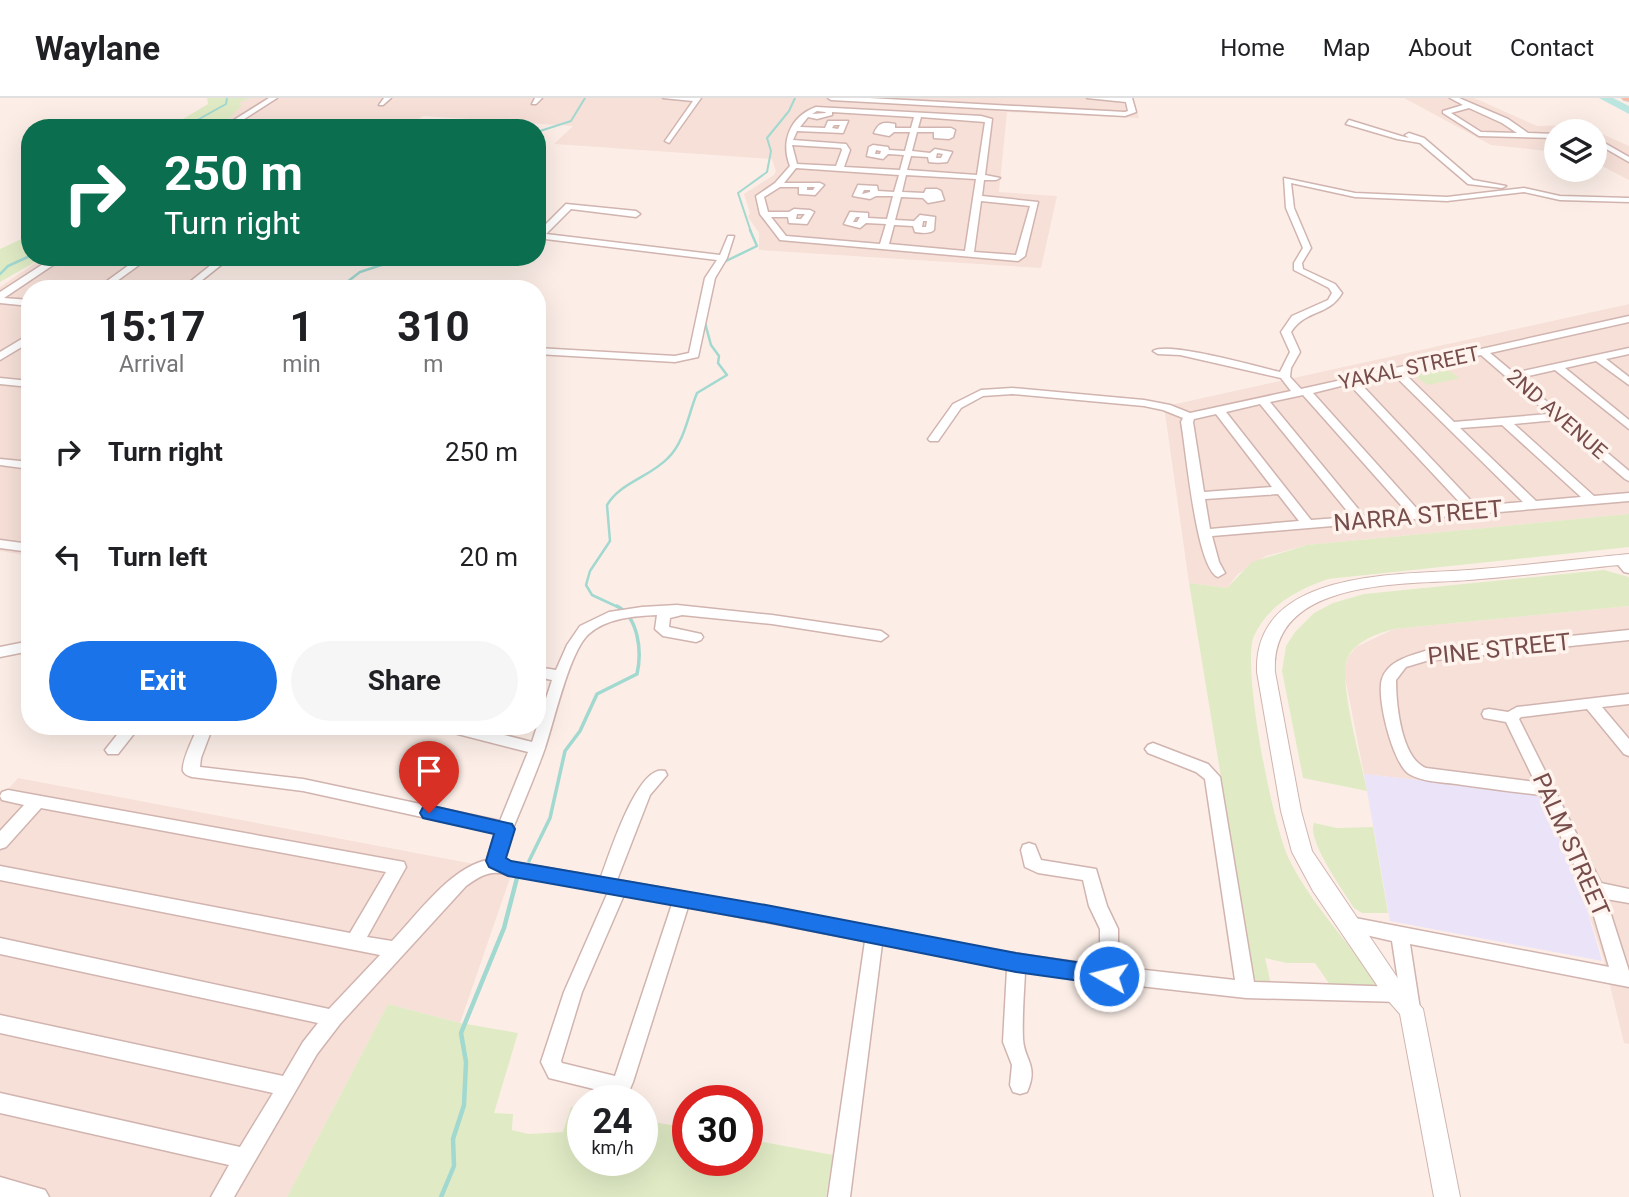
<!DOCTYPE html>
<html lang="en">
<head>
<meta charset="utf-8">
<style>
	:root { --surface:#fff; --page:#f6f6f6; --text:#202124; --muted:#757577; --line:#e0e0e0; --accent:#1a73e8 }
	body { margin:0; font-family:Roboto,sans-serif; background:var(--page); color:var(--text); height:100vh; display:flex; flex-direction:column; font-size:26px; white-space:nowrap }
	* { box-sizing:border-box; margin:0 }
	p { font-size:23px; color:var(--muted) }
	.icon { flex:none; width:38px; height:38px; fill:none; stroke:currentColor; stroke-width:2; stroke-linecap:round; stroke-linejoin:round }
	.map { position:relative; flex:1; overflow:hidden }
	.panel { position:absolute; left:21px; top:182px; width:525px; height:455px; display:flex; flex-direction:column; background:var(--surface); border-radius:28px; box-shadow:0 7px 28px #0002 }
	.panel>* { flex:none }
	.hud { position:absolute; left:21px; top:21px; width:525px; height:147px; border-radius:28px; box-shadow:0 7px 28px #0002; background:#0b6e4f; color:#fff; overflow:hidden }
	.fabs { position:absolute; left:1544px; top:21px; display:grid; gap:14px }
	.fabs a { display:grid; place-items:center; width:63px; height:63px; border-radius:50%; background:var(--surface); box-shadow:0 7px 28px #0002; font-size:35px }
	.speed { position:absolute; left:567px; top:987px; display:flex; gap:14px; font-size:35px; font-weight:700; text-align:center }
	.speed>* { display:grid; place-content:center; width:91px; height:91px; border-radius:50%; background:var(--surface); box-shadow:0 7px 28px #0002; line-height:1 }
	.speed small { font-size:18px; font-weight:400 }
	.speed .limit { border:10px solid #d22; background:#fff; color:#111 }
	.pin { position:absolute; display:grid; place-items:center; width:60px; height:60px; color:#fff; margin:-72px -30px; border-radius:50% 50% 50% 0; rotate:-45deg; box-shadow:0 0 7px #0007 }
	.pin .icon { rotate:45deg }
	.me { position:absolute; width:77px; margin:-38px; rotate:278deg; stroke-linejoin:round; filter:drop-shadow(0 0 5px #0008) }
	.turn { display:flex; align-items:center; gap:24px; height:147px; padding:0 28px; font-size:32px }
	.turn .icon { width:91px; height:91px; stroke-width:2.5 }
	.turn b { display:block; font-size:49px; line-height:60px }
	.eta { display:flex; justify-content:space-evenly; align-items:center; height:119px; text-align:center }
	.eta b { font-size:42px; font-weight:700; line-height:49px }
	.action { display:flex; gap:14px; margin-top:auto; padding:14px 28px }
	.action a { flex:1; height:80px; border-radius:42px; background:var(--accent); color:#fff; font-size:28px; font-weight:700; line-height:80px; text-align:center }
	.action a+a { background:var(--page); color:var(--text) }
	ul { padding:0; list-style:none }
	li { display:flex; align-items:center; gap:21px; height:105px; padding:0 28px }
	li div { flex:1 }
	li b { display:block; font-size:26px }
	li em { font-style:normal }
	header { display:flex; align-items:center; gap:42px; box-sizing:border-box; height:98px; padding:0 35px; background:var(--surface); border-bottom:2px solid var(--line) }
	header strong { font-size:33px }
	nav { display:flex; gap:38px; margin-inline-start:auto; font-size:24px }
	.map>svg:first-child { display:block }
	.residential { fill:#f6e0d8 }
	.education { fill:#ebe4f9 }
	.green { fill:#e0ebc5 }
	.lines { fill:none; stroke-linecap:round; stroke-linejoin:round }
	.stream-far3 { stroke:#a1d8d0; stroke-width:2 }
	.stream-far2 { stroke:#a1d8d0; stroke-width:2.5 }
	.stream-far1 { stroke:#a1d8d0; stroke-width:3.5 }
	.stream { stroke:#a1d8d0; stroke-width:4.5 }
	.river { fill:#bbe6df; fill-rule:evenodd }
	.minor-casing { stroke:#d1b4af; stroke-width:3 }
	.tertiary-casing { stroke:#d1b4af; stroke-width:2 }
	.primary-casing { stroke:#d9cdcd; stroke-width:2 }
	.minor { fill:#fff; fill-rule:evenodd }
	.tertiary { fill:#fff; fill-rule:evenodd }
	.primary { fill:#fbbda0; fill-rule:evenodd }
	.route { fill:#1a73e8; stroke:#114b97; stroke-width:2 }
	.labels { text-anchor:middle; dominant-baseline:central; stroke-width:7; stroke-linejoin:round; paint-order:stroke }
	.far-street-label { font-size:21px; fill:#774d4b; stroke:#fff3ee }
	.street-label { font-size:24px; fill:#774d4b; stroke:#fff3ee }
</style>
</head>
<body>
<header>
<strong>Waylane</strong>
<nav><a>Home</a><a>Map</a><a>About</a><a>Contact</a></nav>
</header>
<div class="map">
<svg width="1629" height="1099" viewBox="0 0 1629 1099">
	<rect width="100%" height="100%" fill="#fceee7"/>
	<path class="residential" d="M250 0H1133L1139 20 1007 14 999 94 1057 98 1041 170 759 152V135L748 119 750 115 744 96 774 77 776 73 772 61 554 46 573 28 423 18 407 30H196L220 23 231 16 238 5Z
		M1404 0H1474L1537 28 1582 27 1629 48V82L1594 64V33H1556V54L1491 47Z
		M44 159H234L193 191H30V316L24 321 30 322V458L0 453V189Z
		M1629 206V416L1307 447 1266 458 1238 476 1227 490 1189 485 1165 315 1171 307Z
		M1629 508V946L1624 945 1603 859 1583 798 1500 691 1364 676 1344 574 1348 559 1356 549 1394 531Z
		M18 680 485 768 511 777 460 925 388 906 287 1099H0V700Z"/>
	<path class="education" d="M1364 676 1500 691 1533 696 1542 701 1583 798 1602 863 1390 823Z"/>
	<path class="green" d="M207 0H250L239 5 242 8C237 11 233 17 230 20 223 26 179 30 168 30L208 6Z
		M30 137V159H44L0 184V151Z
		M1442 268 1460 280 1428 287 1410 275Z
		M1629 416V449L1328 481C1297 492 1268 507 1254 538 1241 568 1273 729 1289 761 1312 808 1350 844 1377 888L1376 892 1332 890 1315 865H1287L1265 860 1271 886H1255L1189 485 1227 490 1252 464 1307 447Z
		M1604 472 1629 479V508L1394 531C1377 536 1357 542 1348 559 1337 581 1362 665 1367 693L1303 680 1282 573 1286 548 1295 534 1314 515 1333 505 1364 496Z
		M1314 725 1337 730 1373 729 1388 815H1362L1354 810C1344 794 1306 741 1314 725Z
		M388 906 460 925 518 935 494 1015 513 1016 512 1032 529 1036 563 1034 571 1009 583 1011V1062H642V1022L688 1030V1062H747V1041L833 1057 826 1099H287Z"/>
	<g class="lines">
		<path class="stream-far3" d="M183 30 226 6 227 0
			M537 34 571 23 585 0
			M751 134 738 95 767 74 771 53 767 40 789 13 795 0"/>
		<path class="stream-far2" d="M724 164 757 148 750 132
			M0 176 8 168 30 158
			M338 191 360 174 406 159
			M620 510 592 497 586 487 590 473 610 443 607 407C621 384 650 379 668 360 685 343 688 317 697 295L727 277 718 265 719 258 711 247 705 225"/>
		<path class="stream-far1" d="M529 763 550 720 565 653 580 633 597 596 637 576C642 554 639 520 617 508"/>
		<path class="stream" d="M441 1099 454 1068 453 1041 464 1007 466 964 461 935 504 830 517 780"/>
		<path class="river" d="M1599 0H1613L1629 8V16Z"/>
		<g class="minor-casing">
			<path id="minor" d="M269 0H277L230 30H221Z
				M384 0H391L383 7H379Z
				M535 0H542L536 6H532Z
				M663 0H701L669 45 665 43 693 3Z
				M828 0H869L1125 14 1128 13 1126 4 1087 0H1132L1136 14 1125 18 831 2Z
				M1450 0H1459L1508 21 1528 35 1556 36V40L1479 38 1443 15V13L1463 7ZM1469 10 1502 25 1517 35 1481 34 1451 15Z
				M816 9 981 18 992 21 985 77 1000 80 996 82H984L982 98 1038 104 1025 158 1018 163 780 142 760 116 756 98 775 85 790 68C780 43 791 18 816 9ZM817 13 825 14 826 15 812 16ZM832 14 914 19 911 30H895V26C883 24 879 24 874 35L889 38 894 34H910L905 53 889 52 888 49 873 47 869 49 867 58 883 61 888 56 904 57 900 72 844 69 850 52 846 46 793 42 797 33 843 35 848 23H828L825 30 800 29 808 19 817 21 832 17ZM921 19 985 24 977 77 907 72 911 58 928 59 929 64C935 65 941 65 947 64L952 54 935 51 930 55 912 53 917 34H934V40L949 41 953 39 955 32 951 30H918ZM834 27H840L838 31 832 30ZM792 47 841 50 842 52 836 68 797 66ZM876 52 881 53 880 56H875ZM937 55 943 56 941 60H936ZM796 70 899 77 894 94 878 93 877 88 858 87 853 98 870 101 876 98H893L887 121 868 120V115L850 114 844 126 860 130 866 125 886 126 880 146 786 138 771 119H788L789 125 807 126 814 114 810 112 794 111 789 114H768L764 99 780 89H799V96L815 97 824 87 820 85H784ZM906 77 976 81 965 153 889 146 894 127 913 128 915 134C921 135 930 136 934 132L935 119 920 117 914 123 895 122 901 99 923 100 928 105 944 102 941 93 937 91H926L924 95 902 94ZM807 89H815L813 92H807ZM864 92H870V94L862 96ZM981 103 1030 108 1016 157 974 154ZM797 116H805L801 121H796ZM856 119H860L857 124H853ZM923 123H927L926 129H922Z
				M1349 22 1401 38 1409 40 1405 37 1409 35 1424 40 1473 82 1506 88 1502 90 1468 86 1420 45 1397 41 1346 26Z
				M291 25 346 28 349 30 288 29Z
				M384 27 387 30H379Z
				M1594 39 1629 59V64L1594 44Z
				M1284 80 1355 95 1447 99 1524 90 1560 98 1629 100V104L1560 102 1524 94 1447 103 1355 99 1291 85 1294 110 1311 150 1302 165 1303 171 1335 186 1342 195C1329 218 1306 211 1291 234L1300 254 1291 270 1290 279 1301 291 1629 218V224L1490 255 1514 275 1629 250V256L1606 261 1629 279V287L1596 263 1565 270 1629 322V331L1555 272 1519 280 1629 373V383L1625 381 1556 322 1514 326 1594 398 1629 395V403L1212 438 1219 464 1225 475 1218 479C1196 471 1186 350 1181 324L1183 320 1163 312 1144 308 1012 296 983 298 961 310 938 343H930L928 341 953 306 981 292 1012 290 1144 302 1170 307 1190 315 1291 293 1281 280 1180 257 1158 256 1153 253C1168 243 1258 269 1280 274L1290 254 1281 234 1292 218 1328 202 1332 195 1329 190 1294 172V165L1303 150 1286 110ZM1481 257 1549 316 1454 324 1403 274ZM1394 277 1523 404 1476 408 1359 284ZM1349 286 1464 409 1419 413 1313 295ZM1303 297 1407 414 1364 418 1270 304ZM1260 306 1352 419 1311 422 1226 314ZM1216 316 1272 389 1204 394 1193 324 1194 321ZM1502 327 1581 399 1536 403 1460 330ZM1278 396 1299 423 1210 431 1205 401Z
				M566 106 636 113 640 116 636 119 571 111 546 136 720 157 728 138H734L727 160 715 180 698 259 675 264 537 256V250L675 258 689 255 705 180 717 162 537 140V135Z
				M54 159H65L4 200 30 202V208L0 205V194Z
				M140 159H150L106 191H96Z
				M221 159H231L191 191H181Z
				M30 236V244L0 262V254Z
				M0 280 30 283V289L0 286Z
				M0 361 30 364V371L0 367Z
				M0 442 30 446V454L0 450Z
				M1620 458 1629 464V475L1624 474 1614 462Z
				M677 507 772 517 881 533 888 538 881 543 772 526 682 517 670 520 669 529 701 536 703 539 701 542 696 544 663 538 655 531 657 517C634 518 608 520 590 535 570 550 554 624 545 650 533 684 518 717 505 750L504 760 511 764 601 779C609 758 638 664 665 673L667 677 650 697 617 782C778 809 938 848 1100 867V831L1089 808 1083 782 1038 775 1025 769 1021 752 1023 747 1029 745 1035 747 1041 762 1096 771 1107 808 1118 831V869L1235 882 1205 681 1196 674 1148 655 1145 651 1148 647 1153 645 1208 666 1220 679 1254 884 1399 889 1392 843 1344 832 1341 827 1344 822 1350 819 1609 869 1586 791 1541 697C1513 694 1484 690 1456 686 1441 684 1423 684 1409 676 1393 666 1376 599 1382 581 1388 563 1409 558 1425 553L1629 532V542L1426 563 1406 569 1396 582C1396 606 1401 660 1426 670L1535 684 1506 624 1484 620 1482 616 1484 612 1489 611 1508 614 1517 609 1629 596V606L1602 609 1629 641V658L1624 656 1587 611 1521 619 1519 621 1601 785 1629 791V805L1606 801 1629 873V889L1410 846 1420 911 1418 917 1411 920 1404 917 1401 904 1246 900 1113 885 1109 886 1102 883 1025 874C1024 896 1022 919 1023 941 1024 962 1039 967 1027 994L1020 996 1013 994 1010 987 1012 967 1003 944 1007 871 882 846 850 1099H828L865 843 688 809 633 984 630 991 618 997 549 980 541 964 564 894 608 794 508 777C491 771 480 778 466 788L340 926 317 956 234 1099H211L229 1067 0 1015V995L240 1049 273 995 0 935V917L283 978 303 944 318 925 0 856V840L329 911 380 857 0 782V768L350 835 386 774 41 710 6 749 0 751V733L24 707 2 702 0 698 2 694 8 692 404 764 406 769 367 839 392 843C418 816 450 770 487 762L495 735 303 693 192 679C189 678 185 677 183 673 181 663 195 637 198 628H213L201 660 200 669 303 681 500 723 528 654 446 633 441 632 439 628H469L532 644 552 582 537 579V569L556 572 567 547 580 528 609 514 642 509ZM624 797 672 806 615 978 562 965 561 963 582 894Z
				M30 543V553L0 559V549Z
				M124 628H140L118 656H108L105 652Z
				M0 1079 45 1092 49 1099H0Z"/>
		</g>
		<g class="tertiary-casing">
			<path id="tertiary" d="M1629 456V466C1576 471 1522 478 1469 482 1406 487 1270 479 1275 574L1301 713 1312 753 1401 885 1423 911 1460 1099H1434L1400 916 1385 899 1313 793 1292 754 1281 713 1257 574C1253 471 1399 477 1469 472 1522 468 1576 461 1629 456Z"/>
		</g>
		<g class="primary-casing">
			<path id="primary" d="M1622 0H1629V3L1624 2Z"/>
		</g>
		<use href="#minor" class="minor"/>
		<use href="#tertiary" class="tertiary"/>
		<use href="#primary" class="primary"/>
	</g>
	<path class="route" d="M429 707 512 726 515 731 506 760 511 763 766 807 1016 855 1109 869 1117 871 1120 878 1117 884 1109 887 1016 874 766 824 508 778 489 769 486 763 494 736 423 720 420 715 423 709Z"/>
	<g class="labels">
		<g class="far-street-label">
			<text transform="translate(1409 270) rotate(-12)">YAKAL STREET</text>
			<text transform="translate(1557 316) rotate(41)">2ND AVENUE</text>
		</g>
		<g class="street-label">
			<text transform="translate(1418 418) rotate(-5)">NARRA STREET</text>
			<text transform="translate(1499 551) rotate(-6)">PINE STREET</text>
			<text transform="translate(1571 747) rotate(66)">PALM STREET</text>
		</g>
	</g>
</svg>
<div class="fabs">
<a><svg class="icon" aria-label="layers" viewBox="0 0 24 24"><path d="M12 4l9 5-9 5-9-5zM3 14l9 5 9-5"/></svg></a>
</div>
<div class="speed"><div>24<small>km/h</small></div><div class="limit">30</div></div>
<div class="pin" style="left:429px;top:715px;background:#d93025"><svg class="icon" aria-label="arrive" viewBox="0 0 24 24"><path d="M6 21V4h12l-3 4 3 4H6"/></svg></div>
<svg class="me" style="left:1109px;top:878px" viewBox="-20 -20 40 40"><circle r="17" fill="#1a73e8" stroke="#fff" stroke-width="3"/><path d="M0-11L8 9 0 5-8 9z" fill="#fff"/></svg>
<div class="hud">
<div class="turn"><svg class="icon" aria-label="right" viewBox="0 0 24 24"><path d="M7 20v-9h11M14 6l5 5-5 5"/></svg><div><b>250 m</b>Turn right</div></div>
</div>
<section class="panel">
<div class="eta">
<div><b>15:17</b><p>Arrival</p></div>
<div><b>1</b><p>min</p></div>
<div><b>310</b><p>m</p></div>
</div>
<ul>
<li><svg class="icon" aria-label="right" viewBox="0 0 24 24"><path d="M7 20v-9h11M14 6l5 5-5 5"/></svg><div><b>Turn right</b></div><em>250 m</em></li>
<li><svg class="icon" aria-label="left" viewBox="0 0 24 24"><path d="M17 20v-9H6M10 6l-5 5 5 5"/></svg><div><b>Turn left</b></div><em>20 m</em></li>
</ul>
<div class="action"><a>Exit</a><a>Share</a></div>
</section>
</div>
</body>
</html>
